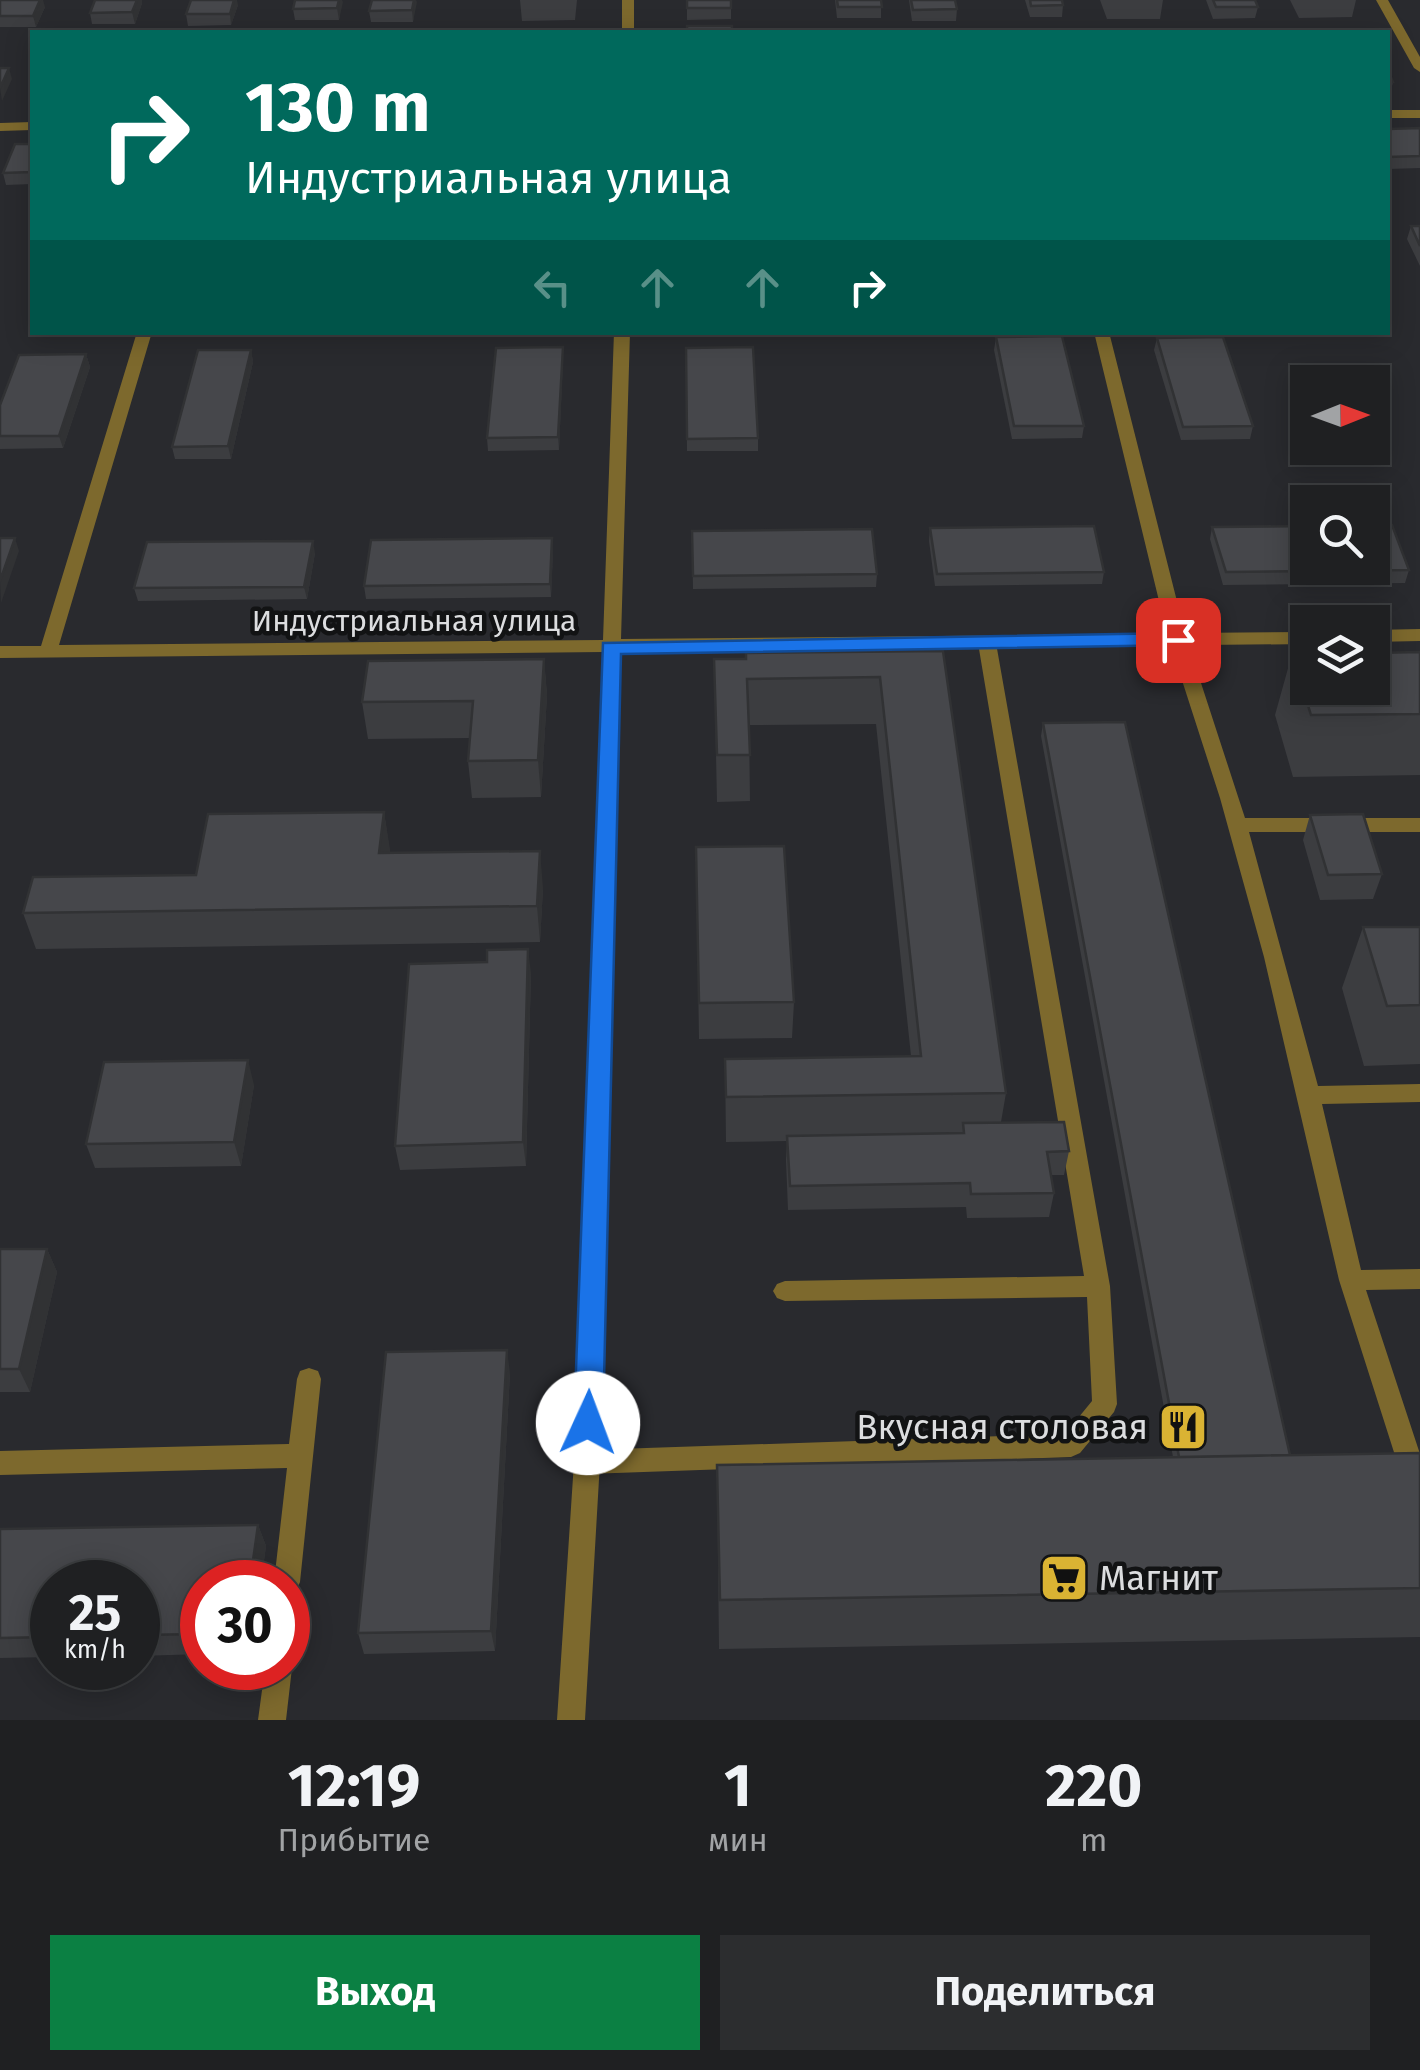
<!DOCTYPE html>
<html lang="ru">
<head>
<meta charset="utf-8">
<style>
	:root { --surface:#1f2022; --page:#2c2d2f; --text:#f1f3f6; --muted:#a1a3a5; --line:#3c3e40; --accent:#0b8043 }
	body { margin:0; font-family:"Fira Sans",sans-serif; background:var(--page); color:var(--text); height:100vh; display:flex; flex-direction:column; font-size:38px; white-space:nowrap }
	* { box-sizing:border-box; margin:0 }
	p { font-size:32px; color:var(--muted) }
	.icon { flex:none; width:55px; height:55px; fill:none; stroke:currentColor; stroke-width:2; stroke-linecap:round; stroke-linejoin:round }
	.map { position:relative; height:1720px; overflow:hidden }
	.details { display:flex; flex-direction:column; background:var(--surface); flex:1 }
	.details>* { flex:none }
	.banner { position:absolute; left:30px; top:30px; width:1360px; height:305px; border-radius:0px; box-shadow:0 5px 25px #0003,0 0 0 2px var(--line); background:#00695c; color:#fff; overflow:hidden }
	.needle { width:65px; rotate:89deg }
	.controls { position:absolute; left:1290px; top:365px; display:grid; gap:20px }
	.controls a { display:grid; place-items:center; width:100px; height:100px; border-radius:0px; background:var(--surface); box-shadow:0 5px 25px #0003,0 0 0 2px var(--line); font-size:50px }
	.speed { position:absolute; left:30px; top:1560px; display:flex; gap:20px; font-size:50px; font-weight:700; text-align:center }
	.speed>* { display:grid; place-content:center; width:130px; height:130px; border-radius:50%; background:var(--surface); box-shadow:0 5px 25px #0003,0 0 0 2px var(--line); line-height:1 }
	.speed small { font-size:25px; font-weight:400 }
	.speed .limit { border:15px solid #d22; background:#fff; color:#111 }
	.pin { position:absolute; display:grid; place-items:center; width:85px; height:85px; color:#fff; margin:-42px; border-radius:20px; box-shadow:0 5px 15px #0006 }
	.me { position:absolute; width:110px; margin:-55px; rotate:2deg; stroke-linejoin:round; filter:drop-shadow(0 0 8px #0008) }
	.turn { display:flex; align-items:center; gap:35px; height:210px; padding:0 50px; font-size:45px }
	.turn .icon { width:130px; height:130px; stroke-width:2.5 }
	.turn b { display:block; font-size:70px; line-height:85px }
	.lanes { display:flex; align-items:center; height:95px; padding:0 50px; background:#0003; justify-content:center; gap:50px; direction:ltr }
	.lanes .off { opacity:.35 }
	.eta { display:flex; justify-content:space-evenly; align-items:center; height:170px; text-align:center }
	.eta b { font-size:60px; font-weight:700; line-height:70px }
	.cta { display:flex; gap:20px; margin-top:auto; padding:20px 50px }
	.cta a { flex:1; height:115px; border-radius:0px; background:var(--accent); color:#fff; font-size:40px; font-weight:700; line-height:115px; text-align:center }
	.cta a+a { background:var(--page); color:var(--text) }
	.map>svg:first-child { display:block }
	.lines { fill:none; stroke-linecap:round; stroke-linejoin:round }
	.service { fill:#7d692d; fill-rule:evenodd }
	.minor { fill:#7d692d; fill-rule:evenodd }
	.wall { fill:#3c3d40 }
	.shaded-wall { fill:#313234 }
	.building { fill:#46474b; stroke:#313234; stroke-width:2.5 }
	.route { fill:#1a73e8; stroke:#114b97; stroke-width:2.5 }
	.labels { text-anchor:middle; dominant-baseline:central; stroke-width:9; stroke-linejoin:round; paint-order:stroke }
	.street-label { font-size:30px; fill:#dcdddf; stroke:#121314 }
	.near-poi-label { font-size:35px; fill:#dcdddf; stroke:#121314; text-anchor:end }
</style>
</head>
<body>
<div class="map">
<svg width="1420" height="1720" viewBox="0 0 1420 1720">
	<rect width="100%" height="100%" fill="#292a2e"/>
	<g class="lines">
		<path class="service" d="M1178 634 1187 640 1245 818H1420V832H1249L1318 1086 1420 1084V1102L1322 1104 1361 1270 1420 1269V1289L1366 1290 1420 1454V1505L1411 1502 1407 1493 1339 1280 1264 957 1220 798 1169 640Z
			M987 637 996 643 1110 1286 1117 1404 1114 1412 1080 1453 1071 1457 587 1474 578 1470 574 1462 578 1454 587 1450 1065 1434 1092 1401 1087 1297 785 1301 777 1298 773 1291 777 1284 785 1281 1084 1276 978 643Z
			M309 1368 318 1371 321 1379 300 1582 296 1591 288 1595V1582H274L287 1468 0 1475V1451L289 1444 297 1379 300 1371Z
			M288 1658 292 1668 286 1720H258L265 1668H288Z"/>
		<path class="minor" d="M622 0H634V32H622Z
			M1376 0H1388L1420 57V72L1414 68Z
			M1388 110H1420V118H1388Z
			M32 122V130L0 131V123Z
			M137 332H152L59 645 603 640 614 332H630L621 639 1167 634 1094 332H1109L1185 633 1308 632V644L621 651 600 1462 585 1720H557L574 1462 603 652 0 658V646H41Z
			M1420 629V641L1372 642V630Z"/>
	</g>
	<path class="wall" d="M0 0 45 7 36 27H0Z
		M95 0H142V3L135 24H92L90 13Z
		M295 0H342L339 20H295L293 9Z
		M372 0H416L413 22H371L369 11Z
		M520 0H577L575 20 522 21Z
		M687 0H731V19L687 20Z
		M835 0H881V18H837Z
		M909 0H955L957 9 956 21H912Z
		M1025 0H1062L1063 5 1062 17H1030Z
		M1100 0H1163L1160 19H1107Z
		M1206 0H1255L1258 7 1255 18 1213 19Z
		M1290 0H1356L1352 17 1299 18Z
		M238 5 231 25 188 26 186 14Z
		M1388 71 1393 82 1390 94H1388Z
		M1420 128V168L1388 169V129Z
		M32 144V184L6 185 3 173Z
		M1411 226H1420V266L1407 239Z
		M996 337 1084 426 1082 438 1012 439 994 350Z
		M1157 338 1253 426 1250 439 1181 440 1154 350Z
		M563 347V359L559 450 488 451 487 438Z
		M686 348 758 438V451H687Z
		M251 350 253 362 231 459H175L172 447Z
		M86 354 90 367 63 448 0 449V405Z
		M1212 527 1409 570 1405 583 1223 585 1210 539Z
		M930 528 1104 572 1102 584 935 586 929 541Z
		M692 531 877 574 876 587 693 589Z
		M553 551 551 597 366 599 364 586Z
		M315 553 307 599 138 601 134 588Z
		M943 651 1006 1093 1001 1122 1069 1151 1064 1175H1051L1054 1193 1049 1217 967 1218 966 1207 788 1210 786 1160 787 1141 726 1142 725 1059 911 1056 876 724 749 725 750 801 717 802 714 659Z
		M1420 652V775L1293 777 1275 715 1292 654Z
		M544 659 547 695 541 797 472 798 468 761 470 738 368 739 362 702Z
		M1043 723 1290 1455 1420 1453V1637L719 1649 717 1465 1173 1457 1041 736Z
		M384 812 390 853 543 888 540 942 36 949 23 913 196 875Z
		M1310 815 1382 874 1373 899 1320 900 1303 840Z
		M696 847 794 1002 792 1038 699 1039Z
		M1363 927H1420V1064L1364 1066 1342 988Z
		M531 973 526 1166 400 1170 395 1146Z
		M254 1085 241 1166 95 1168 86 1144Z
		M0 1249H47L57 1272 30 1392H0Z
		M510 1373 495 1651 364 1654 358 1633Z
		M258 1525 266 1546 261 1582H202V1654L138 1656V1582H52V1657L0 1658V1529Z"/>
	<path class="shaded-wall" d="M40 0H43L45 7 36 27 33 16Z
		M137 0H142V3L135 24 132 12Z
		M234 0H237L238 5 231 25 230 14Z
		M339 0H342L343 2 339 20 337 8Z
		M414 0H416L417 2 413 22 412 10Z
		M9 68 12 79 2 101 0 88Z
		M563 347V359L559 450 558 437Z
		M251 350 253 362 231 459 228 446Z
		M86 354 90 367 63 448 59 436Z
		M15 538 19 551 1 603 0 581Z
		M552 538 553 551 551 597 550 584Z
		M313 541 315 553 307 599 304 587Z
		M544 659 547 695 541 797 538 760Z
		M384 812 390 849 385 890 379 853Z
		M540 851 543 888 540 942 537 906Z
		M528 949 531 973 526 1166 523 1142Z
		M248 1060 254 1085 241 1166 234 1142Z
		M47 1249 57 1272 30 1392 19 1369Z
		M507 1350 510 1373 495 1651 491 1631Z
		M258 1525 266 1546 261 1582H250Z"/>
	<path class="building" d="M0 0H40L33 16H0Z
		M95 0H137L132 12 90 13Z
		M191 0H234L230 14H186Z
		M295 0H339L337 8 293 9Z
		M372 0H414L412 10 369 11Z
		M687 0H731V8H687Z
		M837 0H881L882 7H838Z
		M911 0H955L957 9 913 10Z
		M1030 0H1062L1063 5 1031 6Z
		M1213 0H1255L1258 7H1216Z
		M687 26H732V32H687Z
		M529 30H574L573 32H528Z
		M0 68H9L0 88Z
		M1388 71 1393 82H1388Z
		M1420 128V156L1388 157V129Z
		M15 144H32V172L3 173Z
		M1411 226H1420V246Z
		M1062 336 1084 426H1014L996 337Z
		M1223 337 1253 426 1183 427 1157 338Z
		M563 347 558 437 487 438 496 348Z
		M753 347 758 438 687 439 686 348Z
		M198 350H251L228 446 172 447Z
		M86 354 59 436H0V405L19 355Z
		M1372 525H1392L1409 570 1226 572 1212 527 1308 526V568H1372Z
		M1094 526 1104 572 937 574 930 528Z
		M872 529 877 574 693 576 692 531Z
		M0 538H15L0 581Z
		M552 538 550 584 364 586 371 540Z
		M313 541 304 587 134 588 147 542Z
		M943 651 1006 1093 726 1097 725 1059 921 1056 880 677 747 679 750 755H717L714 659H746V653Z
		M1420 652V714L1311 715 1292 654H1308V688H1372V653Z
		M544 659 538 760 468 761 473 701 362 702 368 661Z
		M1125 722 1290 1455 1179 1457 1043 723Z
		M384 812 379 853 540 851 537 906 23 913 33 877 196 875 208 814Z
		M1363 814 1382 874 1328 875 1310 815Z
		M784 846 794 1002 699 1003 696 847Z
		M1363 927H1420V1005L1387 1006Z
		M528 949 523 1142 395 1146 409 964 487 962V950Z
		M248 1060 234 1142 86 1144 104 1062Z
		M1064 1122 1069 1151 1047 1152 1054 1193 971 1194 970 1183 790 1186 787 1136 964 1133 963 1123Z
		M0 1249H47L19 1369H0Z
		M507 1350 491 1631 358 1633 386 1352Z
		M1420 1453V1588L720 1600 717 1465Z
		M258 1525 250 1582H202V1634L138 1635V1582H52V1637L0 1638V1529Z"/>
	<path class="route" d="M1178 633 1185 635 1188 640 1185 645 621 654 603 1423 599 1432 588 1436 578 1432 574 1423 603 643Z"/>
	<defs>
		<g id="restaurant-square" transform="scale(2.5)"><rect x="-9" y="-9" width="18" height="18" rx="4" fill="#dab333" stroke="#121314"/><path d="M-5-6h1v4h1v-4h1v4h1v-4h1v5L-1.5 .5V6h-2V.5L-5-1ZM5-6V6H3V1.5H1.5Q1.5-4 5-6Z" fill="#111"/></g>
		<g id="supermarket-square" transform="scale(2.5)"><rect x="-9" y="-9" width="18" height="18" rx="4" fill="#dab333" stroke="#121314"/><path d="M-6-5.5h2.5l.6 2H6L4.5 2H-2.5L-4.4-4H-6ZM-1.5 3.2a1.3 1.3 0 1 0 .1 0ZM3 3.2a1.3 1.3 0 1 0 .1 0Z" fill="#111"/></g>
	</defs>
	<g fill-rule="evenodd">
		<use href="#restaurant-square" x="1183" y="1427"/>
		<use href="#supermarket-square" x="1064" y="1578"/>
	</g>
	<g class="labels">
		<g class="street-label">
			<text x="414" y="621">Индустриальная улица</text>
		</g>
		<g class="near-poi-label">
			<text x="1148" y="1427">Вкусная столовая</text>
			<text x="1099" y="1578" text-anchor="start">Магнит</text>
		</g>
	</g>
</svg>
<div class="controls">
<a><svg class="needle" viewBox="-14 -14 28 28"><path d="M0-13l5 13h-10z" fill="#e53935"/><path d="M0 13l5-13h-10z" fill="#a1a3a5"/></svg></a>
<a><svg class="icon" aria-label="search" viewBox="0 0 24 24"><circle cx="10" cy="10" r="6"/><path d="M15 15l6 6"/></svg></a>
<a><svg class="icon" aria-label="layers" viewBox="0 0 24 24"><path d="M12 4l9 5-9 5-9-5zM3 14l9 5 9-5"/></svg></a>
</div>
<div class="speed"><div>25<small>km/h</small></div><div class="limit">30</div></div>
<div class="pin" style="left:1178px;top:640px;background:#d93025"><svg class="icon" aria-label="arrive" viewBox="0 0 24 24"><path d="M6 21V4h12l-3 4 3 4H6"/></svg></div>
<svg class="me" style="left:588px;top:1423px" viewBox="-20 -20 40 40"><circle r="19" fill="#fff"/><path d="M0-13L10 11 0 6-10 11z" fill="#1a73e8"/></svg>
<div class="banner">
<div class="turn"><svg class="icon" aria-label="right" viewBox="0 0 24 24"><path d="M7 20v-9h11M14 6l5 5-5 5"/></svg><div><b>130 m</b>Индустриальная улица</div></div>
<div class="lanes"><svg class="icon off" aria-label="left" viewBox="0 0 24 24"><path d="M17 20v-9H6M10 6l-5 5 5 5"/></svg><svg class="icon off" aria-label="ahead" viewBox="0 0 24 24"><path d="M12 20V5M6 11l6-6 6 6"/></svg><svg class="icon off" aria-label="ahead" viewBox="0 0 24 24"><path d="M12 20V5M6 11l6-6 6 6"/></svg><svg class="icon" aria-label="right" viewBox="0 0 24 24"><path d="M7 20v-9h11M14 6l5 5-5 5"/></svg></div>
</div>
</div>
<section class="details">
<div class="eta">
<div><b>12:19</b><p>Прибытие</p></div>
<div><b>1</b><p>мин</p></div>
<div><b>220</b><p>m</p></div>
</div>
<div class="cta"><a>Выход</a><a>Поделиться</a></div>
</section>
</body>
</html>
